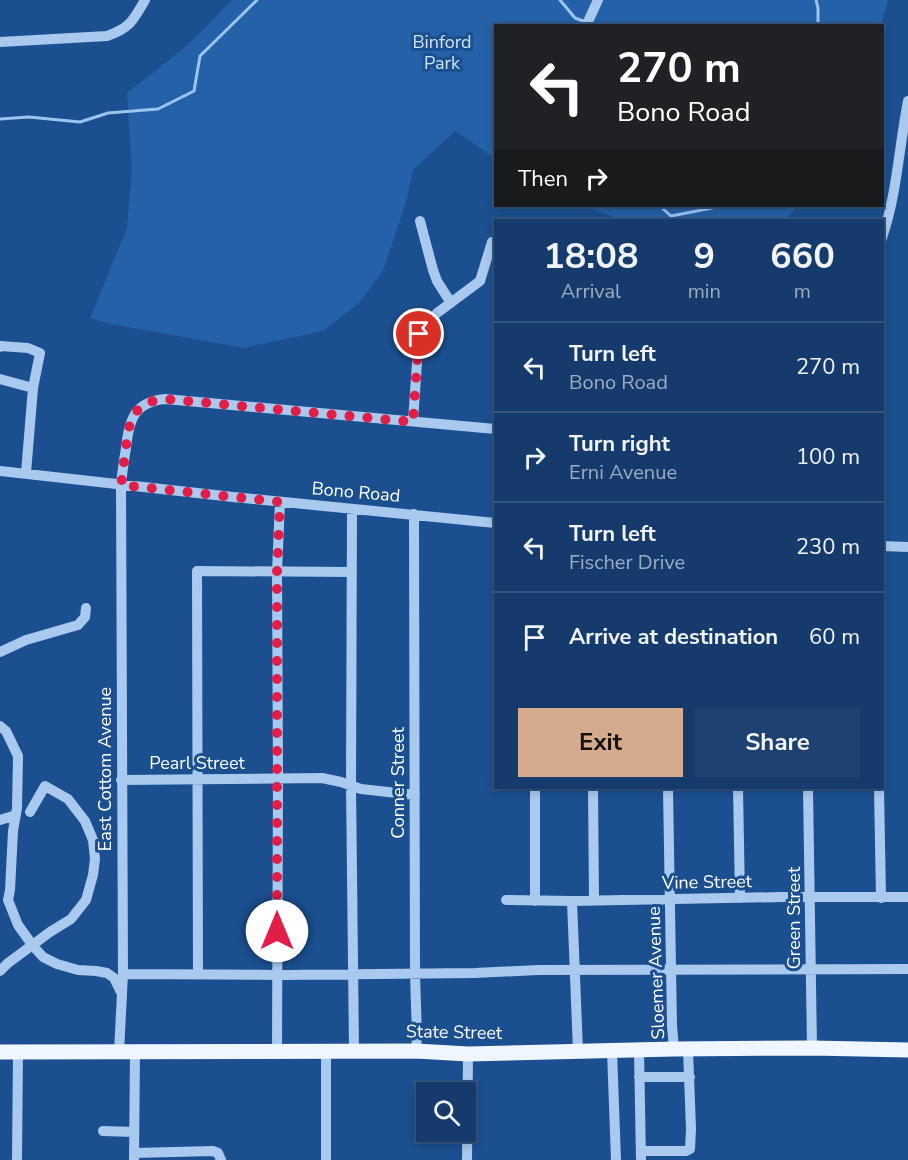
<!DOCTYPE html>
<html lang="en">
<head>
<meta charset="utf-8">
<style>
	:root { --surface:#143b6b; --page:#1d4271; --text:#f1f3f6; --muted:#9dadc1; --line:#33557e; --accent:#d6ab8b }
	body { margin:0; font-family:"Nunito Sans",sans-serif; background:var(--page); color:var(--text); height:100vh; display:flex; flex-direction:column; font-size:22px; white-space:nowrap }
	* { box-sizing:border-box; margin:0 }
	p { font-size:20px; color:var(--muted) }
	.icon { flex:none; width:33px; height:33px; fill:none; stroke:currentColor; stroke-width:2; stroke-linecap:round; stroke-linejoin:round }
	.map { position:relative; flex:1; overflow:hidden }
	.side { position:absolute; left:494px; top:219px; width:390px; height:570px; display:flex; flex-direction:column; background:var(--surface); border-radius:0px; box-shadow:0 3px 9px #0003,0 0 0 2px var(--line) }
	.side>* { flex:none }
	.banner { position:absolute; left:494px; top:24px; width:390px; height:183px; border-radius:0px; box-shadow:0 3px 9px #0003,0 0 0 2px var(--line); background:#202124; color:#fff; overflow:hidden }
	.tools { position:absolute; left:416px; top:1082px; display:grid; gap:12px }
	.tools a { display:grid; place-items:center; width:60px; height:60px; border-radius:0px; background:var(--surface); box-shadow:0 3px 9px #0003,0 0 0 2px var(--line); font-size:30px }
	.pin { position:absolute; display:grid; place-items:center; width:51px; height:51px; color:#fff; margin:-26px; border:3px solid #fff; border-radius:50%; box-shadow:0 2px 6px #0007 }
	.me { position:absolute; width:66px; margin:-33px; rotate:0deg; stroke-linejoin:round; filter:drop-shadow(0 0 4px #0008) }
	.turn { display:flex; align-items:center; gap:21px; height:126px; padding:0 24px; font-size:27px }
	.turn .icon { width:78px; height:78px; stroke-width:2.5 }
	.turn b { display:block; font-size:42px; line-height:51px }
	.then { display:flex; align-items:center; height:57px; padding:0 24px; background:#0003; gap:12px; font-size:22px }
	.eta { display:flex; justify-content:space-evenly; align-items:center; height:102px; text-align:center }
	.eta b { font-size:36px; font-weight:700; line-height:42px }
	.action { display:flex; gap:12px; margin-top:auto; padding:12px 24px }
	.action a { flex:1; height:69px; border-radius:0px; background:var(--accent); color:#111; font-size:24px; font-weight:700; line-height:69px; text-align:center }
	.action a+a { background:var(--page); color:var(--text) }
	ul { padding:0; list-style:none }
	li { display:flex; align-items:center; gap:18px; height:90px; padding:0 24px; border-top:2px solid var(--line) }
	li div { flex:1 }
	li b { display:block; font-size:22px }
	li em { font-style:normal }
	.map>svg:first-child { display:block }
	.green { fill:#2461a8 }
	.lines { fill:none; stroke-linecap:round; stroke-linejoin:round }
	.stream { stroke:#9cc4f0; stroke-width:3 }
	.minor { stroke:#a9c9ee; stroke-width:10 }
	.major { stroke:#f0f6ff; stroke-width:15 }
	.route { stroke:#e11d48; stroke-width:10; stroke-dasharray:0 18 }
	.labels { text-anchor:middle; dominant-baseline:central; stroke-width:6; stroke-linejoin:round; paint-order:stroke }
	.park-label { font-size:18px; fill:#cfe3fa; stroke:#1b4f8f }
	.street-label { font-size:18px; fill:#fff; stroke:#1b4f8f }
</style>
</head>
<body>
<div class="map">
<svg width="908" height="1160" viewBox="0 0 908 1160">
	<rect width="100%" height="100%" fill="#1b4f8f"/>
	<path class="green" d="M232 0H888L881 25 495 26V158L455 131 413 170 406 202 383 271 358 304 323 331 244 348 110 324 90 318 127 228 132 168 127 93C151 74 177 55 199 34 211 23 220 10 232 0Z
		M584 206H798L785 220H622Z"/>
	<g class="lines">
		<path class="stream" d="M560 0 575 18 597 26
			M816 0 818 8V26
			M0 119 29 117 80 122 108 113 158 109 194 91 200 56 257 0
			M660 206 671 216 712 208 714 206"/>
		<path class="minor" d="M586 26 598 0
			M0 42 107 36C130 28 133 21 145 0
			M420 221 433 270 437 281 451 303
			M882 238C897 194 899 147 908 101
			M0 347 1 346 28 348 40 353 33 388 26 473
			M0 379 33 388
			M413 421 419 334 437 313 480 281 492 242H495
			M0 471 233 497 495 523
			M352 509 351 785 354 1051
			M414 514 415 973 417 1037 416 1051
			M882 546 908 547
			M0 652 26 640 78 625 85 617 86 608
			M0 726 6 731 18 756 17 808 13 831 10 890 8 900 18 925 33 946 43 957 57 964 78 970 96 971 107 973 114 978 121 992
			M121 780 322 778 341 782 361 789 415 795
			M593 788 594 900
			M668 788 672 1026 674 1049
			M738 788 740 898
			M808 788 812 1048
			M879 788 881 898
			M0 820 16 815
			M506 900 572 901 782 897H908
			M535 901V788
			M572 901 578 1051
			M0 971 8 963 50 932 71 919 86 900 93 875 95 859 93 840 85 821 68 799 45 786 30 812
			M123 974 283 975 475 973 538 970 908 969
			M198 974 197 571 352 572
			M639 1050 641 1160
			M612 1051 616 1160
			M119 1052 123 974 121 485C122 473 124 460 126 448 129 420 134 402 165 399L495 429
			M277 1052 278 779 277 572 280 502
			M639 1077H690
			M103 1131 134 1132
			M641 1151H686L690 1149 691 1129 688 1049
			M134 1153 213 1151 218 1153 221 1160
			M17 1160 18 1052
			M134 1160 135 1052
			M326 1160V1051
			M467 1160 468 1054"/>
		<path class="major" d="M0 1052 416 1051 468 1054 674 1049 812 1048 908 1050"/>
	</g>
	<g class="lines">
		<path class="route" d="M277 931V572L280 502 121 485C123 472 124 460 126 447 129 419 134 402 165 399L413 422 419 334"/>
	</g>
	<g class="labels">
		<g class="park-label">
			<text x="442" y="42">Binford<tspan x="442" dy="21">Park</tspan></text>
		</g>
		<g class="street-label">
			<text transform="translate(356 492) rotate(5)">Bono Road</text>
			<text x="197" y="763">Pearl Street</text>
			<text transform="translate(105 769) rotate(-90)">East Cottom Avenue</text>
			<text transform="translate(398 783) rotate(-90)">Conner Street</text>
			<text transform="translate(707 882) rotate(-1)">Vine Street</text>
			<text transform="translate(794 918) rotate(-90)">Green Street</text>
			<text transform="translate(656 973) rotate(-92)">Sloemer Avenue</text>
			<text transform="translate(454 1032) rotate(1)">State Street</text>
		</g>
	</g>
</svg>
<div class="tools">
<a><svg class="icon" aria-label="search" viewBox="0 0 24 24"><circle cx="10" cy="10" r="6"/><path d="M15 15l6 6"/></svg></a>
</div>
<div class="pin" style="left:419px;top:334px;background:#d93025"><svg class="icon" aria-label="arrive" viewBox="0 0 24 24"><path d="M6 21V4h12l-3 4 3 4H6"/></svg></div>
<svg class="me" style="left:277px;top:931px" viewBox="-20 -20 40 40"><circle r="19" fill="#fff"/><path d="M0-13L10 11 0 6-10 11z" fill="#e11d48"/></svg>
<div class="banner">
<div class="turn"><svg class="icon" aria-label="left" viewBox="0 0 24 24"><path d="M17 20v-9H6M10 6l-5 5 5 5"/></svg><div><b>270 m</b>Bono Road</div></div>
<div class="then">Then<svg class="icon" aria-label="right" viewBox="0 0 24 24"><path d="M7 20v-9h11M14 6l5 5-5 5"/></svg></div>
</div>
<section class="side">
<div class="eta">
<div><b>18:08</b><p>Arrival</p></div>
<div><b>9</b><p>min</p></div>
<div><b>660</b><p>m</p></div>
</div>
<ul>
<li><svg class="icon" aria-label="left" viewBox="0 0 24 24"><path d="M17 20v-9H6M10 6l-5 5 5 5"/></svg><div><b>Turn left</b><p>Bono Road</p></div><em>270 m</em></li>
<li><svg class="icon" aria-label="right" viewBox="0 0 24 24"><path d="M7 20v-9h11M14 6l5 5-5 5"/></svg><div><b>Turn right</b><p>Erni Avenue</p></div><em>100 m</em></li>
<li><svg class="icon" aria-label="left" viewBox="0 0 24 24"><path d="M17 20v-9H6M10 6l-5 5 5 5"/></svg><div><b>Turn left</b><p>Fischer Drive</p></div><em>230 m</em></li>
<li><svg class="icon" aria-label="arrive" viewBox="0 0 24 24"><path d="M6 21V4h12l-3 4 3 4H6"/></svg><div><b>Arrive at destination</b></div><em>60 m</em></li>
</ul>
<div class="action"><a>Exit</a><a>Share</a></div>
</section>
</div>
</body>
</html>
